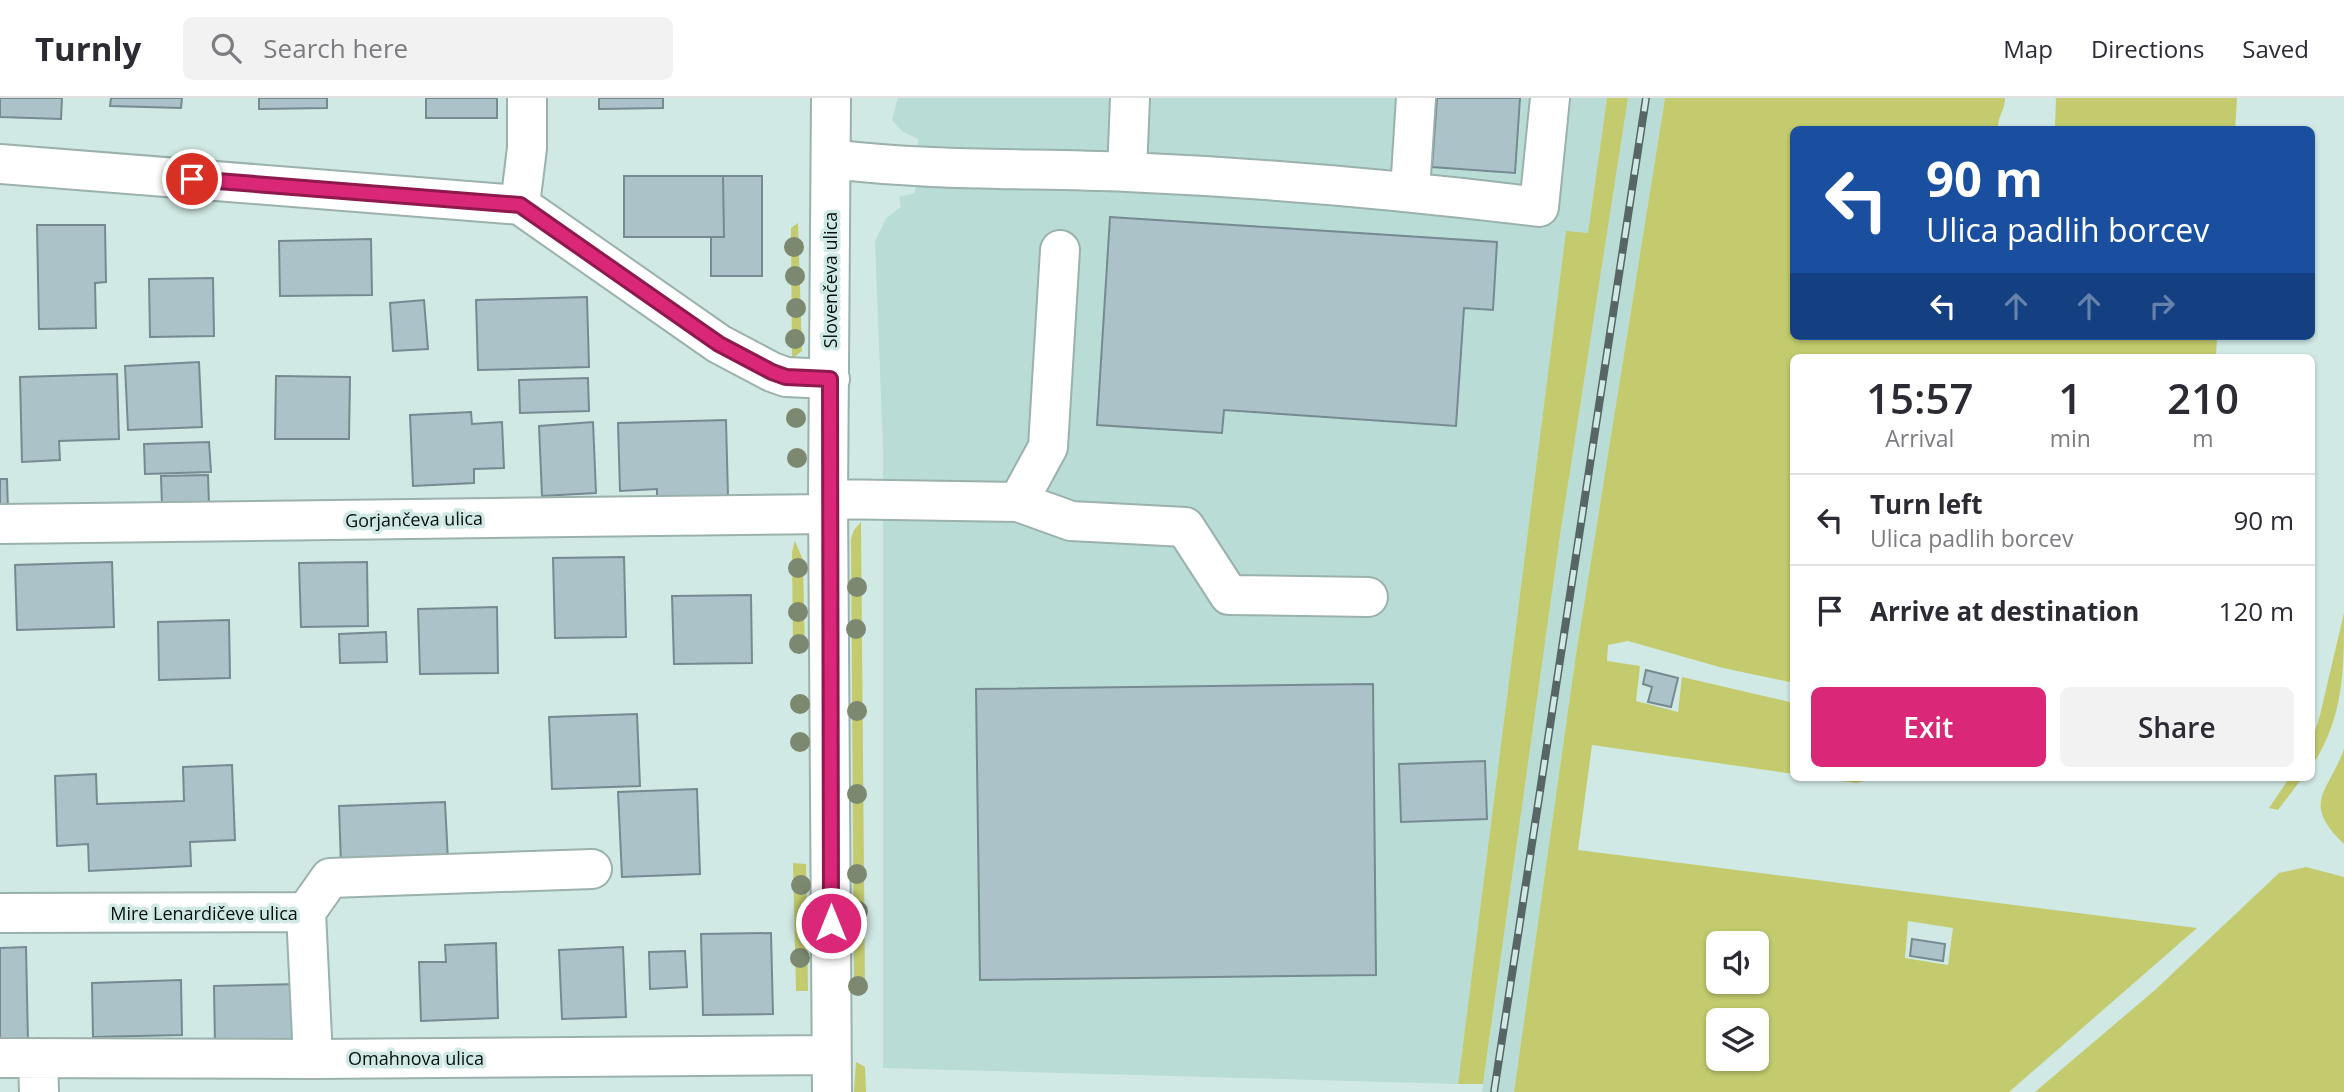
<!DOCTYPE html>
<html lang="en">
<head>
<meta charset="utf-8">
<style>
	:root { --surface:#fff; --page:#f2f2f3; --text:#2b2b33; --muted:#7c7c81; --line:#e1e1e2; --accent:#db2777 }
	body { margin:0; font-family:"Open Sans",sans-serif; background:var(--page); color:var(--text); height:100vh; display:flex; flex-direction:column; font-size:26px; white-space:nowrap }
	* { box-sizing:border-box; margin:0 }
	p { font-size:23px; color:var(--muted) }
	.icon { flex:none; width:38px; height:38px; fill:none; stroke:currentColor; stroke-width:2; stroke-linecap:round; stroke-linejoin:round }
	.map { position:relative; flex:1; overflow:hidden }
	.drawer { position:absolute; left:1790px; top:256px; width:525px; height:427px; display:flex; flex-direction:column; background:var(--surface); border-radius:10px; box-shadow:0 2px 5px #0004 }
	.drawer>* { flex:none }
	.banner { position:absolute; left:1790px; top:28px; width:525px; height:214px; border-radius:10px; box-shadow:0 2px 5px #0004; background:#1a4fa0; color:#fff; overflow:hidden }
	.tools { position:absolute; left:1706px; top:833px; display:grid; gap:14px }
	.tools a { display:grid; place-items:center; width:63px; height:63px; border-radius:10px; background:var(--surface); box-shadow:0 2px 5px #0004; font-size:35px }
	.pin { position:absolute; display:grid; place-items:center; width:60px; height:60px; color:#fff; margin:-30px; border:4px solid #fff; border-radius:50%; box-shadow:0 2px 7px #0007 }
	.me { position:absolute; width:77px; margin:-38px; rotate:0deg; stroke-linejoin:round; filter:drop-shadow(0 0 5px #0008) }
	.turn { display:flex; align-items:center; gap:24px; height:147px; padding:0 21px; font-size:32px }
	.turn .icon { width:91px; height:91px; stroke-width:2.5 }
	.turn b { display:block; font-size:49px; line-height:60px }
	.lanes { display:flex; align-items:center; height:66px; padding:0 21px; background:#0003; justify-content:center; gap:35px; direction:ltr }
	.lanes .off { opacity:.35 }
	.eta { display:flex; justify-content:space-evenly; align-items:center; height:119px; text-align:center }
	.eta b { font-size:42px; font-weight:600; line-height:49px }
	.action { display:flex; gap:14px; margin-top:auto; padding:14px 21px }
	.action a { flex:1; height:80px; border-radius:10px; background:var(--accent); color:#fff; font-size:28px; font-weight:600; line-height:80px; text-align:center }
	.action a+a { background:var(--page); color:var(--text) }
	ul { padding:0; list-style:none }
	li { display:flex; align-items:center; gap:21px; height:91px; padding:0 21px; border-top:2px solid var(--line) }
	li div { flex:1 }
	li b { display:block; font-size:26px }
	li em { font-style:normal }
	header { display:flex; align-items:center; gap:42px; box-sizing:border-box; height:98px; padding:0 35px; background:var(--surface); border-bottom:2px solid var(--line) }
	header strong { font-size:33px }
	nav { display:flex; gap:38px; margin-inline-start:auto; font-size:24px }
	.search { width:490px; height:63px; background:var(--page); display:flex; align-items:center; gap:18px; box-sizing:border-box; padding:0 24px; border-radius:10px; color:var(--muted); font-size:26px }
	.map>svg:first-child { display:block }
	.built { fill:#badcd6 }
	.green { fill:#c3cb6e; fill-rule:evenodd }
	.building { fill:#abc2c9; stroke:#758a91; stroke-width:2 }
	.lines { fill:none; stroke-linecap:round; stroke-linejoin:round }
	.minor-casing { stroke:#9ab1ac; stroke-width:42 }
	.minor { stroke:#fff; stroke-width:38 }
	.rail-casing { stroke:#576664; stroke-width:8 }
	.rail { stroke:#d0e9e4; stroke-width:5; stroke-dasharray:16; stroke-linecap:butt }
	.tree { fill:#7c8970 }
	.route-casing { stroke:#8e194d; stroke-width:18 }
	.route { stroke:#db2777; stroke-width:12 }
	.labels { text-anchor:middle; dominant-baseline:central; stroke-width:7; stroke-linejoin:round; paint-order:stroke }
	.street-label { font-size:18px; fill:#08100f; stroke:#d0e9e4 }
</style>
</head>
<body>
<header>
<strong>Turnly</strong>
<div class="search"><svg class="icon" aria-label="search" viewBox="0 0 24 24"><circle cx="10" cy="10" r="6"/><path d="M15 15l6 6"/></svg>Search here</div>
<nav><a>Map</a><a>Directions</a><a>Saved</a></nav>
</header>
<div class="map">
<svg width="2344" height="994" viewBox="0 0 2344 994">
	<rect width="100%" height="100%" fill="#d0e9e4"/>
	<path class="built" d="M898 0H1607L1588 136 1566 134 1458 986 883 970V351L875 144 886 120 901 109 899 99 915 95 918 41 902 33 892 22Z
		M1628 0H1665L1575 563 1514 994H1482L1560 438Z"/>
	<path class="green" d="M1607 0H1628L1560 438 1483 986H1458L1566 133 1588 135Z
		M1665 0H2005C2005 12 1997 20 1998 31L1794 32V238H2217L2216 259H1794V585L1723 570 1628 543 1608 547 1607 563 1640 568 1636 603 1678 614 1682 579 1794 605V676L1592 647 1578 752 2197 830 2009 994H1514L1575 563ZM1908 823 1953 830 1948 867 1905 860ZM1718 845H1757V884H1718ZM1718 922H1757V961H1718Z
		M2056 0H2237L2235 31H2055Z
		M798 125 802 253 792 261 791 130Z
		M861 424 865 890 854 891 851 441 854 432Z
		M795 443 803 462 805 554 793 555 792 454Z
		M2344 515C2344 573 2344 619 2312 668V643L2320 617Z
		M2344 651V746C2300 704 2329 694 2344 651Z
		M1814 679H1882L1856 685Z
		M2290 679H2303L2278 712 2269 710Z
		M793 765 806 766 808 893H796Z
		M2306 769 2344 779V994H2035L2155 892 2279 775Z
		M856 964 865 969 866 994H854Z"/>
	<path class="building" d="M0 0H62L61 21 0 19Z
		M111 0H182L181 10 110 8Z
		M259 0H327V10L259 11Z
		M426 0H497V20H426Z
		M599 0H663V10L599 11Z
		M1437 0H1520L1515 75 1432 69Z
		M624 78H723L724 139H624Z
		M723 78H762V178H711V139H724Z
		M1110 119 1497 144 1493 212 1464 210 1456 328 1224 312 1222 335 1097 327Z
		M37 127H105L106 184 95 185 96 230 39 231Z
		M371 141 372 197 280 198 279 143Z
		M213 180 214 238 150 239 149 181Z
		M587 199 589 269 478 272 476 202Z
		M424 202 428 251 393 253 390 205Z
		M199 264 202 329 128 332 125 268Z
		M117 276 119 341 59 343 60 362 22 364 20 279Z
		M276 278 350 279 349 341H275Z
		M588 280 589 313 520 315 519 282Z
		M471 314 472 326 502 324 504 370 474 371V385L413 388 410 317Z
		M726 322 728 399 657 401V391L620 393 618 325Z
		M593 324 596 395 542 398 539 328Z
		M209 344 211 374 145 376 144 346Z
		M208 377 209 407 162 408 161 378Z
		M0 381H7L8 412 0 413Z
		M624 459 626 539 555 540 553 460Z
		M112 464 114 529 17 532 15 467Z
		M367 464 368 528 301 529 299 465Z
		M751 497 752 565 674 566 672 498Z
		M497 509 498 575 420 576 418 511Z
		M229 522 230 580 159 582 158 524Z
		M386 534 387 564 340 565 339 536Z
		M1646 572 1678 580 1671 609 1648 604 1652 589 1643 586Z
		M1373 586 1376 877 980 882 976 591Z
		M637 616 640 688 552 691 549 619Z
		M1485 663 1487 721 1401 724 1399 666Z
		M232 667 235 742 190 744 191 768 89 773 88 746 57 748 55 678 96 676 97 706 184 703 183 669Z
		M697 691 700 776 622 779 618 694Z
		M445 704 448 763 341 767 339 708Z
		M771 835 773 916 703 917 701 836Z
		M1912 841 1945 846 1943 863 1910 858Z
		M496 845 498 920 421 923 419 864H446L445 847Z
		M26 849 28 944H0V850Z
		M623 849 626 919 562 921 559 852Z
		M685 853 687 889 650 891 649 854Z
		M181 882 182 937 93 939 92 885Z
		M299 886 300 945 215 947 214 888Z"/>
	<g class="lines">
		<g class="minor-casing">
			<path id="minor" d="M831 0 828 401 832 994
				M831 61C929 73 1028 70 1127 74 1266 80 1402 92 1539 109L1550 0
				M0 66 520 107 719 246 772 274 786 279 830 281
				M1127 74 1130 0
				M1410 93 1416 0
				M520 107 527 50V0
				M828 401 1018 404 1071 423 1185 429 1229 497 1368 499
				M1018 404 1048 349 1060 152
				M0 426 829 416
				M306 814 330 780 592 771
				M0 815 306 814 313 961
				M0 960 313 961 831 957
				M38 960 39 994"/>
		</g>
		<use href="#minor" class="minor"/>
		<g class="rail-casing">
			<path id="rail" d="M1494 994 1646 0"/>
		</g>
		<use href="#rail" class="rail"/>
	</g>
	<g class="tree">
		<circle cx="794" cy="149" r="10"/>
		<circle cx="795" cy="178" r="10"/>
		<circle cx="796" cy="210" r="10"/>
		<circle cx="795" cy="241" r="10"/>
		<circle cx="796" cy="320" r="10"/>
		<circle cx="797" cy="360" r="10"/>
		<circle cx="798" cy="470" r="10"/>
		<circle cx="857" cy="489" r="10"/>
		<circle cx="798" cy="514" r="10"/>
		<circle cx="856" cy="531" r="10"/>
		<circle cx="799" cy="546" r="10"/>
		<circle cx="800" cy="606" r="10"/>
		<circle cx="857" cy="613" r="10"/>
		<circle cx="800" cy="644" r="10"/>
		<circle cx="857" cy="696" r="10"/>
		<circle cx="857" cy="776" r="10"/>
		<circle cx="801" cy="787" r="10"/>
		<circle cx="858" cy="813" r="10"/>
		<circle cx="800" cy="860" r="10"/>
		<circle cx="858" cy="888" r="10"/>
	</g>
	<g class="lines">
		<g class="route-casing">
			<path id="route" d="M192 81 520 107 719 246 772 274 786 279 830 281 831 825"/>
		</g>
		<use href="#route" class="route"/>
	</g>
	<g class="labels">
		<g class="street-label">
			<text transform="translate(830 182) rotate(-90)">Slovenčeva ulica</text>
			<text transform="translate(414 421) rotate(-1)">Gorjančeva ulica</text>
			<text x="204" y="815">Mire Lenardičeve ulica</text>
			<text x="416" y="960">Omahnova ulica</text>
		</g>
	</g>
</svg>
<div class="tools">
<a><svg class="icon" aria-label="sound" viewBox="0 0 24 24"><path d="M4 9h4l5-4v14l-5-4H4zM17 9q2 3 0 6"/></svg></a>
<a><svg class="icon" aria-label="layers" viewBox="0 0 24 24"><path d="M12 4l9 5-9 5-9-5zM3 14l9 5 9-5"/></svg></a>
</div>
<div class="pin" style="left:192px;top:81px;background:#d93025"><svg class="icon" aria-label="arrive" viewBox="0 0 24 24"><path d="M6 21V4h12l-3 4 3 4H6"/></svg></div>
<svg class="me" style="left:831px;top:825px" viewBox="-20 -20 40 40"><circle r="17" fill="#db2777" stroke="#fff" stroke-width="3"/><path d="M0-11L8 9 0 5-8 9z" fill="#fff"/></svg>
<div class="banner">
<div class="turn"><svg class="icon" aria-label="left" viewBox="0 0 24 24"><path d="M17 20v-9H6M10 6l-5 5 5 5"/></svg><div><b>90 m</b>Ulica padlih borcev</div></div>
<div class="lanes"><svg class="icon" aria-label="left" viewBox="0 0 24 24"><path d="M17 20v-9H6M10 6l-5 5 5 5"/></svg><svg class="icon off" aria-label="ahead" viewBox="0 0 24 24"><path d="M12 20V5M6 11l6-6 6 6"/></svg><svg class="icon off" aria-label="ahead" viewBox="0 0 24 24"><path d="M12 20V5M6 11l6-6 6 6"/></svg><svg class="icon off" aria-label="right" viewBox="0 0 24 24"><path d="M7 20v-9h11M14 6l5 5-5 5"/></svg></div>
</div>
<section class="drawer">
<div class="eta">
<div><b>15:57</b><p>Arrival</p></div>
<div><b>1</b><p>min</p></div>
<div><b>210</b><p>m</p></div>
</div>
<ul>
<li><svg class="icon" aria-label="left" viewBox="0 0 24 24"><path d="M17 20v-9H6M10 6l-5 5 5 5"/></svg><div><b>Turn left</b><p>Ulica padlih borcev</p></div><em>90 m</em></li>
<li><svg class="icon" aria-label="arrive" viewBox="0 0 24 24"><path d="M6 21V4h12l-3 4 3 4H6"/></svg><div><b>Arrive at destination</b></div><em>120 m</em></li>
</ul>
<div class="action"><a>Exit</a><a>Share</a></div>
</section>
</div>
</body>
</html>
